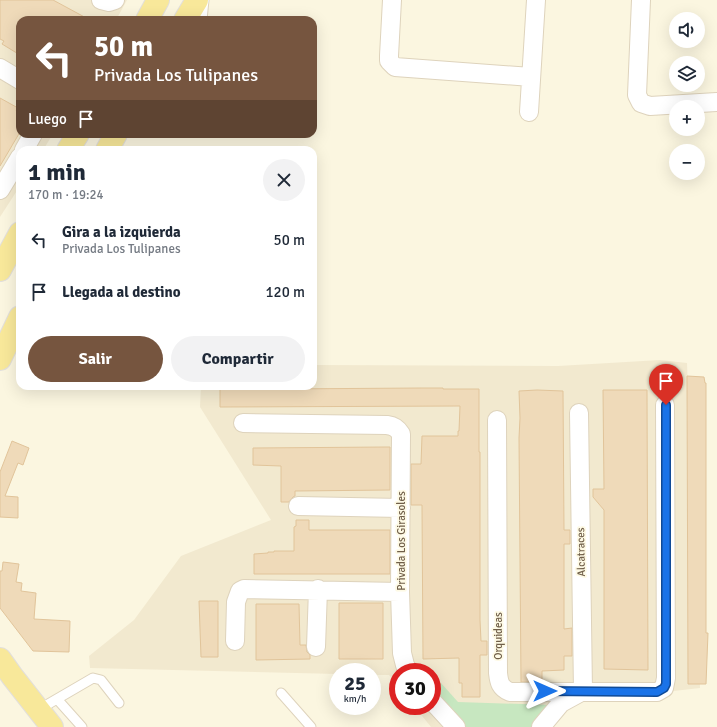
<!DOCTYPE html>
<html lang="es">
<head>
<meta charset="utf-8">
<style>
	:root { --surface:#fff; --page:#f2f2f3; --text:#1f2937; --muted:#747a83; --accent:#76553f }
	body { margin:0; font-family:Signika,sans-serif; background:var(--page); color:var(--text); height:100vh; display:flex; flex-direction:column; font-size:15px; white-space:nowrap }
	* { box-sizing:border-box; margin:0 }
	p { font-size:13px; color:var(--muted) }
	.icon { flex:none; width:22px; height:22px; fill:none; stroke:currentColor; stroke-width:2; stroke-linecap:round; stroke-linejoin:round }
	.map { position:relative; flex:1; overflow:hidden }
	.sheet { position:absolute; left:16px; top:146px; width:301px; height:244px; display:flex; flex-direction:column; background:var(--surface); border-radius:12px; box-shadow:0 4px 16px #0002 }
	.sheet>* { flex:none }
	.top-card { position:absolute; left:16px; top:16px; width:301px; height:122px; border-radius:12px; box-shadow:0 4px 16px #0002; background:#76553f; color:#fff; overflow:hidden }
	.fabs { position:absolute; left:669px; top:12px; display:grid; gap:8px }
	.fabs a { display:grid; place-items:center; width:36px; height:36px; border-radius:50%; background:var(--surface); box-shadow:0 4px 16px #0002; font-size:20px }
	.speed { position:absolute; left:329px; top:663px; display:flex; gap:8px; font-size:20px; font-weight:700; text-align:center }
	.speed>* { display:grid; place-content:center; width:52px; height:52px; border-radius:50%; background:var(--surface); box-shadow:0 4px 16px #0002; line-height:1 }
	.speed small { font-size:10px; font-weight:400 }
	.speed .limit { border:6px solid #d22; background:#fff; color:#111 }
	.pin { position:absolute; display:grid; place-items:center; width:34px; height:34px; color:#fff; margin:-41px -17px; border-radius:50% 50% 50% 0; rotate:-45deg; box-shadow:0 0 4px #0007 }
	.pin .icon { rotate:45deg }
	.me { position:absolute; width:44px; margin:-22px; rotate:90deg; stroke-linejoin:round; filter:drop-shadow(0 0 3px #0008) }
	.turn { display:flex; align-items:center; gap:14px; height:84px; padding:0 12px; font-size:18px }
	.turn .icon { width:52px; height:52px; stroke-width:2.5 }
	.turn b { display:block; font-size:28px; line-height:34px }
	.then { display:flex; align-items:center; height:38px; padding:0 12px; background:#0003; gap:8px; font-size:15px }
	.round { display:grid; place-items:center; flex:none; width:42px; height:42px; border-radius:21px; background:var(--page) }
	.overview { display:flex; align-items:center; justify-content:space-between; height:68px; padding:0 12px }
	h1 { font-size:24px; font-weight:700; line-height:30px }
	.primary-button { display:flex; gap:8px; margin-top:auto; padding:8px 12px }
	.primary-button a { flex:1; height:46px; border-radius:24px; background:var(--accent); color:#fff; font-size:16px; font-weight:700; line-height:46px; text-align:center }
	.primary-button a+a { background:var(--page); color:var(--text) }
	ul { padding:0; list-style:none }
	li { display:flex; align-items:center; gap:12px; height:52px; padding:0 12px }
	li div { flex:1 }
	li b { display:block; font-size:15px }
	li em { font-style:normal }
	.map>svg:first-child { display:block }
	.residential { fill:#f2e9cf }
	.green { fill:#c7e7c0 }
	.building { fill:#efdab9; stroke:#e1c49a }
	.lines { fill:none; stroke-linecap:round; stroke-linejoin:round }
	.lane-casing { stroke:#ded3bc; stroke-width:11 }
	.street-casing { stroke:#ded3bc; stroke-width:20 }
	.primary-casing { stroke:#e2dfdb; stroke-width:24 }
	.lane { stroke:#fff; stroke-width:9 }
	.street { stroke:#fff; stroke-width:18 }
	.primary { stroke:#f8e89a; stroke-width:22 }
	.route-casing { stroke:#114b97; stroke-width:10 }
	.route { stroke:#1a73e8; stroke-width:7 }
	.labels { text-anchor:middle; dominant-baseline:central; stroke-width:3.5; stroke-linejoin:round; paint-order:stroke }
	.street-label { font-size:11px; fill:#705f49; stroke:#fefae5 }
</style>
</head>
<body>
<div class="map">
<svg width="717" height="727" viewBox="0 0 717 727">
	<rect width="100%" height="100%" fill="#fbf6e0"/>
	<path class="residential" d="M0 0H127L116 20H20V134H53L43 150H20V186L0 217Z
		M660 360 687 363 700 688 551 705 531 727H431L414 706H432V672H398V685L389 675H372V672H338V674L90 668 89 656 134 620 181 556 271 520 200 407 201 386H313V365L558 366Z"/>
	<path class="green" d="M441 683 458 702 551 705 534 727H463L433 689Z"/>
	<path class="building" d="M0 0H53L90 20H20V55L2 44 4 41 0 39Z
		M0 98 18 108 16 111 20 113V132L0 166Z
		M687 376 704 377 705 383H706V633H708L706 684H688Z
		M220 386H233V388L264 389V386H276V389L421 388H443V389H479V452H480V620L481 641H487V655H480V697H462V683H459V658L423 659 422 505H411V464H421L422 436H458V431H459L460 406 220 407Z
		M537 390 563 391 564 530H570V544H564V629L572 628V656H564V670L542 671V682H521L519 438 520 418 519 391Z
		M603 390H647L648 670 604 669V510L593 497V489H604Z
		M12 441 29 448 23 465 18 463 5 496 18 497V518L0 517V472Z
		M386 447H390V490L295 491V496L293 497 289 502H281V466L253 465V448Z
		M296 520H309V530H390V574H254V554L268 553V552H274V551H294V527L296 526Z
		M3 562 19 564 16 582 22 583 21 591 36 593 34 619 70 621 69 652 33 651 0 608V571H2Z
		M199 601H218V657H201Z
		M339 603H383V659H339Z
		M256 604H299L300 645H306L307 652 310 655V659L256 660Z"/>
	<g class="lines">
		<g class="lane-casing">
			<path id="lane" d="M202 20 204 0
				M281 693 311 727
				M57 699 82 727
				M38 710 93 678 101 680 119 703"/>
		</g>
		<g class="street-casing">
			<path id="street" d="M101 0 109 2 115 0
				M392 0 389 56V61L395 67 531 77
				M641 0 637 95 641 103 650 106 717 102
				M0 68 20 80
				M529 112 536 0
				M24 150 33 134
				M0 190 20 157
				M497 420 498 673C499 682 500 688 510 692H657L664 688 666 678 665 405
				M243 423 387 425C394 426 397 428 401 434L400 592 402 653 405 665 409 672
				M298 506 401 508
				M235 641 236 602 240 591 244 589 400 592
				M316 647 318 589
				M432 701 456 727
				M541 727 561 703 583 691 579 413"/>
		</g>
		<g class="primary-casing">
			<path id="primary" d="M147 20 158 0
				M185 20 197 0
				M68 150 78 134
				M107 150 116 134
				M0 270 20 233
				M0 359 20 317
				M0 659 12 676 52 727"/>
		</g>
		<use href="#lane" class="lane"/>
		<use href="#street" class="street"/>
		<use href="#primary" class="primary"/>
	</g>
	<g class="lines">
		<g class="route-casing">
			<path id="route" d="M545 691 657 692 664 688 666 684V405"/>
		</g>
		<use href="#route" class="route"/>
	</g>
	<g class="labels">
		<g class="street-label">
			<text transform="translate(401 541) rotate(-90)">Privada Los Girasoles</text>
			<text transform="translate(581 552) rotate(-91)">Alcatraces</text>
			<text transform="translate(498 636) rotate(-90)">Orquideas</text>
		</g>
	</g>
</svg>
<div class="fabs">
<a><svg class="icon" aria-label="sound" viewBox="0 0 24 24"><path d="M4 9h4l5-4v14l-5-4H4zM17 9q2 3 0 6"/></svg></a>
<a><svg class="icon" aria-label="layers" viewBox="0 0 24 24"><path d="M12 4l9 5-9 5-9-5zM3 14l9 5 9-5"/></svg></a>
<a>+</a>
<a>−</a>
</div>
<div class="speed"><div>25<small>km/h</small></div><div class="limit">30</div></div>
<div class="pin" style="left:666px;top:405px;background:#d93025"><svg class="icon" aria-label="arrive" viewBox="0 0 24 24"><path d="M6 21V4h12l-3 4 3 4H6"/></svg></div>
<svg class="me" style="left:545px;top:691px" viewBox="-20 -20 40 40"><path d="M0-17L14 15 0 8-14 15z" fill="#1a73e8" stroke="#fff" stroke-width="4"/></svg>
<div class="top-card">
<div class="turn"><svg class="icon" aria-label="left" viewBox="0 0 24 24"><path d="M17 20v-9H6M10 6l-5 5 5 5"/></svg><div><b>50 m</b>Privada Los Tulipanes</div></div>
<div class="then">Luego<svg class="icon" aria-label="arrive" viewBox="0 0 24 24"><path d="M6 21V4h12l-3 4 3 4H6"/></svg></div>
</div>
<section class="sheet">
<div class="overview"><div><h1>1 min</h1><p>170 m · 19:24</p></div><a class="round"><svg class="icon" aria-label="close" viewBox="0 0 24 24"><path d="M6 6l12 12M18 6L6 18"/></svg></a></div>
<ul>
<li><svg class="icon" aria-label="left" viewBox="0 0 24 24"><path d="M17 20v-9H6M10 6l-5 5 5 5"/></svg><div><b>Gira a la izquierda</b><p>Privada Los Tulipanes</p></div><em>50 m</em></li>
<li><svg class="icon" aria-label="arrive" viewBox="0 0 24 24"><path d="M6 21V4h12l-3 4 3 4H6"/></svg><div><b>Llegada al destino</b></div><em>120 m</em></li>
</ul>
<div class="primary-button"><a>Salir</a><a>Compartir</a></div>
</section>
</div>
</body>
</html>
